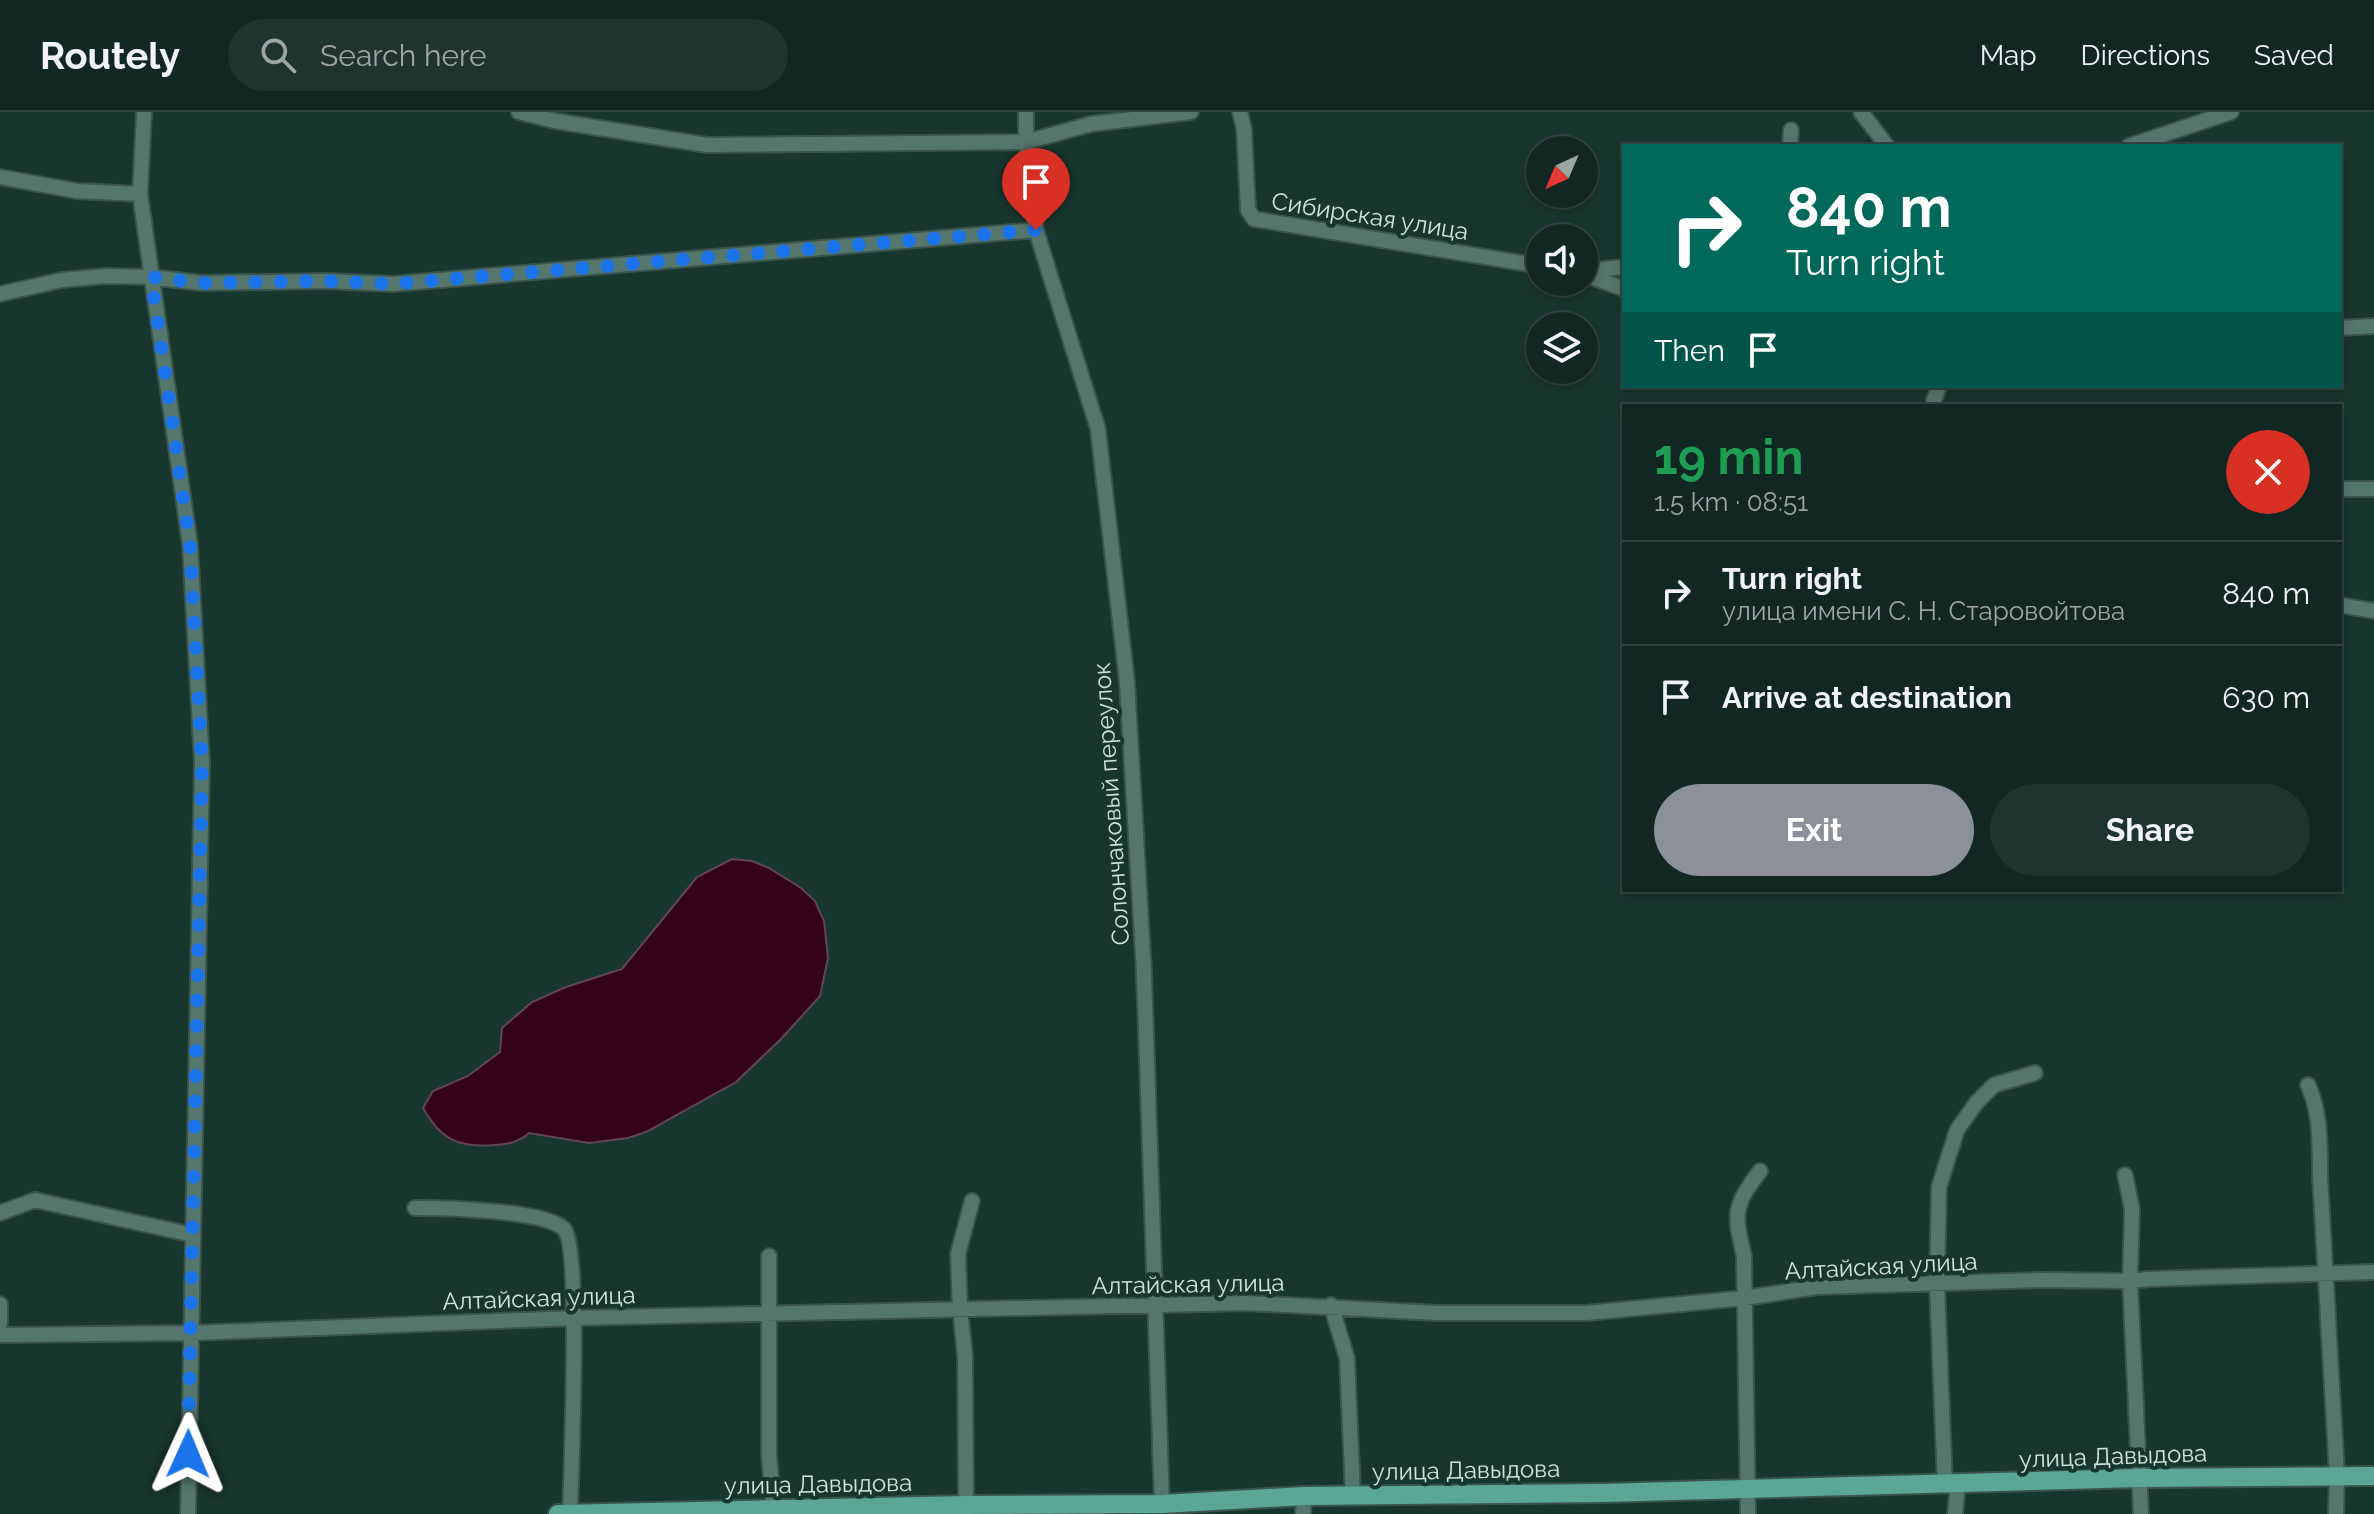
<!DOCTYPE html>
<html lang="en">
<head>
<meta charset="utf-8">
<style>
	:root { --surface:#112822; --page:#1e342f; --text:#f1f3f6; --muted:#9ca6a5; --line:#304440; --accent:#8c9099 }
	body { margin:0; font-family:Raleway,sans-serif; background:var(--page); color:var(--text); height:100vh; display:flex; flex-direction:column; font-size:30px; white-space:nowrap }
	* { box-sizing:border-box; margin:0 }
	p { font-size:26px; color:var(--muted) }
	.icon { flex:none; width:44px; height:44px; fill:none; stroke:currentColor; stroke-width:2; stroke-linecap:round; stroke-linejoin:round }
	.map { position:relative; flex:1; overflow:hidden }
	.details { position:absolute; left:1622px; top:292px; width:720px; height:488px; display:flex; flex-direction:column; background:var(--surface); border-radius:0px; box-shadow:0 4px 12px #0003,0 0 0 2px var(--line) }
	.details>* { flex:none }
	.guide { position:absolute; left:1622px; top:32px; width:720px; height:244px; border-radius:0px; box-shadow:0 4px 12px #0003,0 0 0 2px var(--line); background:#00695c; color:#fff; overflow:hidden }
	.needle { width:52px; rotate:224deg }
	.buttons { position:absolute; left:1526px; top:24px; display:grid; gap:16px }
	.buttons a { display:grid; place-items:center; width:72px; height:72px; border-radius:50%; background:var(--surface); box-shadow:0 4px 12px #0003,0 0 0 2px var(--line); font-size:40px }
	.pin { position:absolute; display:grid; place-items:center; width:68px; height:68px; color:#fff; margin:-82px -34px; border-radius:50% 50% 50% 0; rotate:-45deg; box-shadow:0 0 8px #0007 }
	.pin .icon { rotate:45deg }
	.me { position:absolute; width:88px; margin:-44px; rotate:1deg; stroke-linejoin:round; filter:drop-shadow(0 0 6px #0008) }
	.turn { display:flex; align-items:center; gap:28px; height:168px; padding:0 32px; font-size:36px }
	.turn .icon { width:104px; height:104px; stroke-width:2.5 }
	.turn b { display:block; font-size:56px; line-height:68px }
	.then { display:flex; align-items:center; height:76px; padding:0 32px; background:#0003; gap:16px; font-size:30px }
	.round { display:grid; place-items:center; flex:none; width:84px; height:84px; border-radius:42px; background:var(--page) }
	.head { display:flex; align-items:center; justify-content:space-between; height:136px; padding:0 32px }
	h1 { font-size:48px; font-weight:700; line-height:60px; color:#1e9e55 }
	.button { display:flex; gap:16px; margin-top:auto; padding:16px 32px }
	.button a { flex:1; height:92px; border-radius:48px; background:var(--accent); color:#fff; font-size:32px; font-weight:700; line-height:92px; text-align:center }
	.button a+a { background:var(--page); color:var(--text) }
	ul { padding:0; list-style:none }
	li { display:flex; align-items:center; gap:24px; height:104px; padding:0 32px; border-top:2px solid var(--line) }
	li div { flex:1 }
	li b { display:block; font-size:30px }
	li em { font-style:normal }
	header { display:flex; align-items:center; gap:48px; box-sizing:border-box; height:112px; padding:0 40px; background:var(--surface); border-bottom:2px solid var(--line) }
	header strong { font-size:38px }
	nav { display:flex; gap:44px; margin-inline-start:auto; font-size:28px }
	.search { width:560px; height:72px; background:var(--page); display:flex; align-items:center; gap:20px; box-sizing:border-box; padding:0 28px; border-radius:44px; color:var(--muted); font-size:30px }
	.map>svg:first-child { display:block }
	.water { fill:#340319; stroke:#634654; stroke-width:2 }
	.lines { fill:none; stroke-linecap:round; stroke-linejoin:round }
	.minor-casing { stroke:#3a544d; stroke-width:18 }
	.major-casing { stroke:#3a544d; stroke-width:22 }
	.minor { stroke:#55766d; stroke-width:14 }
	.major { stroke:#59a794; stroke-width:18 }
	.route { stroke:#1a73e8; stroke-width:14; stroke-dasharray:0 25.2 }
	.labels { text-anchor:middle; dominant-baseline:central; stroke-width:8; stroke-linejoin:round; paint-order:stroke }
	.street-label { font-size:24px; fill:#d0e2dc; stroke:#17362e }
</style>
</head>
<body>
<header>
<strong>Routely</strong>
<div class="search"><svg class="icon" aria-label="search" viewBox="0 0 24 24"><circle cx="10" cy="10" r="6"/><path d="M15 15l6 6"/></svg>Search here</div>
<nav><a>Map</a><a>Directions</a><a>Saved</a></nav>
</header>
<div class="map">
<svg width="2374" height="1402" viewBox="0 0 2374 1402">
	<rect width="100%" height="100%" fill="#17362e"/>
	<path class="water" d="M732 747 752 749 769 756 801 776 815 789 824 809 828 846 820 884 781 927 736 970 646 1020 628 1026 589 1031 529 1021C519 1030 509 1032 495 1033 459 1036 441 1028 423 996L433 979 468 964 500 940 502 916 532 890 566 875 622 857 697 765Z"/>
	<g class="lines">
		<g class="minor-casing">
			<path id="minor" d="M144 0 140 82 190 433 202 651 188 1402
				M519 0 555 9 707 33 1026 30 1091 12 1191 0
				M1026 0V30L1036 118 1098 317 1127 570 1144 861 1162 1392
				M1240 0 1244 17 1248 98 1254 107 1540 154
				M1861 0 1887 34
				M1790 34 1791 18
				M2129 34 2231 0
				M0 65 77 79 140 82
				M1584 159 1624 155
				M1584 162 1624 177
				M0 182 62 168 106 164 151 165 201 171 326 169 392 172 1036 118
				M2340 216 2374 214
				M1935 294 1934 288 1939 274
				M2340 377H2374
				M2340 493 2374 499
				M2308 973C2324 1008 2318 1045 2321 1082 2327 1176 2332 1270 2337 1364L2336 1402
				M2125 1063 2132 1097 2130 1169 2141 1402
				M415 1096C445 1096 545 1098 564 1117 581 1135 571 1363 570 1402
				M0 1101 35 1088 193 1123
				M769 1144V1343L774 1398
				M0 1192V1211
				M1331 1193 1347 1246 1353 1384
				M0 1223 190 1221 574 1206 1247 1191 1438 1201H1586L1745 1186 1816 1175 2040 1168 2130 1169 2149 1167 2374 1160
				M1945 1373 1937 1173 1939 1075 1957 1018 1977 990 1994 973 2035 961
				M966 1393 965 1244 960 1197 958 1142 972 1089
				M1303 1402 1304 1384
				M1748 1402 1744 1144C1734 1101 1733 1095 1760 1059
				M1955 1402 1958 1372"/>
		</g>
		<g class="major-casing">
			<path id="major" d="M558 1402 966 1393 1162 1392 1304 1384 1603 1381 2139 1366 2374 1364"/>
		</g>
		<use href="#minor" class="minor"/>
		<use href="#major" class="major"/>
	</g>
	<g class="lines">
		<path class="route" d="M188 1342 202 651 190 433 151 165 201 171 326 169 392 172 1036 118"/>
	</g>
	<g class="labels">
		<g class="street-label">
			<text transform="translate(1370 104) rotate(9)">Сибирская улица</text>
			<text transform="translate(1111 692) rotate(-94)">Солончаковый переулок</text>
			<text transform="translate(1881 1154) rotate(-3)">Алтайская улица</text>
			<text transform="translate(1188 1172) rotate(-1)">Алтайская улица</text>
			<text transform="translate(539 1186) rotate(-2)">Алтайская улица</text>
			<text transform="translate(2113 1344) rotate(-2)">улица Давыдова</text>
			<text transform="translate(1466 1358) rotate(-1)">улица Давыдова</text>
			<text transform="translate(818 1372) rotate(-1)">улица Давыдова</text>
		</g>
	</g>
</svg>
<div class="buttons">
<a><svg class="needle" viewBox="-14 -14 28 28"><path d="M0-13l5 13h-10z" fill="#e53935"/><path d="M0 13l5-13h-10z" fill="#9ca6a5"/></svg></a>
<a><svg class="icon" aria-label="sound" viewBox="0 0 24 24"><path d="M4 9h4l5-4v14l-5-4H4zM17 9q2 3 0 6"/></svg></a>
<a><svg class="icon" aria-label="layers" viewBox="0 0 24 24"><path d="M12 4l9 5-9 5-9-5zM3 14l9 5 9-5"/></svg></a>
</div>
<div class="pin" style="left:1036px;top:118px;background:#d93025"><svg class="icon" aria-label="arrive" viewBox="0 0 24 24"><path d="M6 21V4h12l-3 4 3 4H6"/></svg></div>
<svg class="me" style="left:188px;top:1342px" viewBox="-20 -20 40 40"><path d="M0-17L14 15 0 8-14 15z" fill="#1a73e8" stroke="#fff" stroke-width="4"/></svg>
<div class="guide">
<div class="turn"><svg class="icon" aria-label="right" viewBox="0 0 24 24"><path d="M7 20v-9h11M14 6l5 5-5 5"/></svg><div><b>840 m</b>Turn right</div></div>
<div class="then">Then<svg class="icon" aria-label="arrive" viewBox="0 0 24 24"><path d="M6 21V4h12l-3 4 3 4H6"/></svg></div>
</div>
<section class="details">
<div class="head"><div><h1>19 min</h1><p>1.5 km · 08:51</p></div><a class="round" style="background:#d93025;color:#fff"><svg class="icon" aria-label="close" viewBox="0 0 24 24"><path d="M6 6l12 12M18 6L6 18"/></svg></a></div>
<ul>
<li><svg class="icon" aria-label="right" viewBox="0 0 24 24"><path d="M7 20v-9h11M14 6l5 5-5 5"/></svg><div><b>Turn right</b><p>улица имени С. Н. Старовойтова</p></div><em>840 m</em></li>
<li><svg class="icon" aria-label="arrive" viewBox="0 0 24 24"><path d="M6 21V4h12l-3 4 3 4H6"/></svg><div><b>Arrive at destination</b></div><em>630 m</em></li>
</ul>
<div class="button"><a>Exit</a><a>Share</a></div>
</section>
</div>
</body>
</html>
